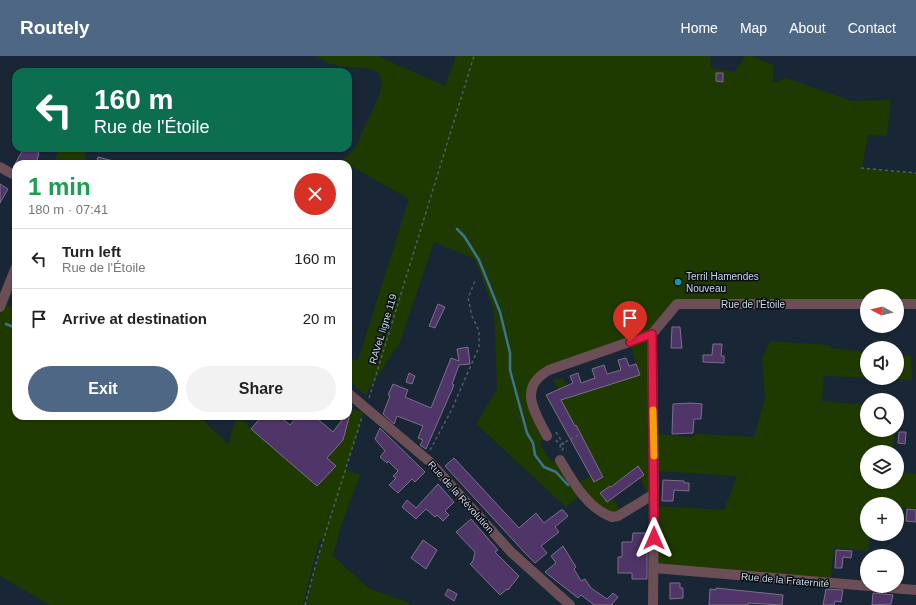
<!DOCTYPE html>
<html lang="en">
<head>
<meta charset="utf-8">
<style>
	:root { --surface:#fff; --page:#f2f2f2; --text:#222; --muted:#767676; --line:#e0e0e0; --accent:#4e6784 }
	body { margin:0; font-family:Arial,sans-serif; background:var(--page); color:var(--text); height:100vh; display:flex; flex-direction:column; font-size:15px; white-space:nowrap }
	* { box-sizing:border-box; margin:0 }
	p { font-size:13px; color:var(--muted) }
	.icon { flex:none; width:22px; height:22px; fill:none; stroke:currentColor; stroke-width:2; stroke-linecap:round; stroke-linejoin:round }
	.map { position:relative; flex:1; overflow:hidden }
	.drawer { position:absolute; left:12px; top:104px; width:340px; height:260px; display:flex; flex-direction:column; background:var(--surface); border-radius:12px; box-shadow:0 1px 3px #0004 }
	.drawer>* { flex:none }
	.banner { position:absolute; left:12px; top:12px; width:340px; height:84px; border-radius:12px; box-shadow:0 1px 3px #0004; background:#0b6e4f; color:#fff; overflow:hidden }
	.needle { width:26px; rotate:277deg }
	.fabs { position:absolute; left:860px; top:233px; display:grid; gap:8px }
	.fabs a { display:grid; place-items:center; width:44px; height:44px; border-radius:50%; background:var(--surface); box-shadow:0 1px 3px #0004; font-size:20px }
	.pin { position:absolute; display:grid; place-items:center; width:34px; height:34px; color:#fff; margin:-41px -17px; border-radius:50% 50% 50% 0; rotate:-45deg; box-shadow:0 0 4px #0007 }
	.pin .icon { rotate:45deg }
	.me { position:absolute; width:44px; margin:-22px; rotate:0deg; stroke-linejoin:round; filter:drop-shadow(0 0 3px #0008) }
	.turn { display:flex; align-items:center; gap:14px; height:84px; padding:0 16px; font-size:18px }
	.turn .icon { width:52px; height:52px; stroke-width:2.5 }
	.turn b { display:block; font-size:28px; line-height:34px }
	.round { display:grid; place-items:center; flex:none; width:42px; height:42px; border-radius:21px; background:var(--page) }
	.summary { display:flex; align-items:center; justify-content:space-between; height:68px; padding:0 16px }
	h1 { font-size:24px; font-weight:800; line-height:30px; color:#1e9e55 }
	.button { display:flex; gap:8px; margin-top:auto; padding:8px 16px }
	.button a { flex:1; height:46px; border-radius:24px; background:var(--accent); color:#fff; font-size:16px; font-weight:800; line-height:46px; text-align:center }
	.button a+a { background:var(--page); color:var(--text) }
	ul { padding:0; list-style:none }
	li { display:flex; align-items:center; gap:12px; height:60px; padding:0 16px; border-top:1px solid var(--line) }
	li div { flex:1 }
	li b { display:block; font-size:15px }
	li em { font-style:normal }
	header { display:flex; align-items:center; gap:24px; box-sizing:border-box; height:56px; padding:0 20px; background:var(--accent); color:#fff }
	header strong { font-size:19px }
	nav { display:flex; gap:22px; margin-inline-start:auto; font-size:14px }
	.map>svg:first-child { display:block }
	.green { fill:#1f3a01 }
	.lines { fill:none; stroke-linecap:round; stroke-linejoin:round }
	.stream { stroke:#3e7390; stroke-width:2.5 }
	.building { fill:#4f3568; stroke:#7b7187 }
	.path { stroke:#515d6c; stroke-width:1.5; stroke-dasharray:3 3; stroke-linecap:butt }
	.minor { stroke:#6c4f56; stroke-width:10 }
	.route-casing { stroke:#92132f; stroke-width:10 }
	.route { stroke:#e11d48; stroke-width:7 }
	.slow { stroke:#f59e0b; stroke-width:7 }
	.culture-dot { fill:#0f9aa8; stroke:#080e15; stroke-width:1.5 }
	.labels { text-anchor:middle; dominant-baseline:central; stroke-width:3; stroke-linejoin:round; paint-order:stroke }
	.poi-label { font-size:10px; fill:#cdd7e2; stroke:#080e15; text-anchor:start }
	.street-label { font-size:10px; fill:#cdd7e2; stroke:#080e15 }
</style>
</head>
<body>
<header>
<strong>Routely</strong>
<nav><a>Home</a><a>Map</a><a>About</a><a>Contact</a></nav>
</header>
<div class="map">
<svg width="916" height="549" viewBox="0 0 916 549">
	<rect width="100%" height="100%" fill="#182636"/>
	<path class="green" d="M317 0H378L445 30 456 0H710L711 12 735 16 745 0H752L773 9V27L786 22 852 45 891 44 887 80 868 79 862 112 916 117V251L897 252V240H867V252L683 251 659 266 652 278 654 429 647 436 640 422 644 419 637 410 610 431 600 437 607 446 613 442 621 456 611 458 591 444 578 427 591 420 594 426 604 420 601 415H600L576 369 575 370 558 340 560 339 554 324 563 322 570 341 639 319 630 287 566 307 531 331 547 380 540 386 541 389 551 406 560 404 571 422 578 441 566 451 476 368 497 333 494 254 475 203 434 186 400 286 365 339 348 324V303L358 304 409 143 342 105 355 92 380 37 382 26 378 16C359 7 335 16 317 0Z
		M59 92 86 93 84 108H54Z
		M0 232 2 247 16 253V360H199L228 388 237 360H239L251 373 317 430 336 410 328 402 343 384 352 353 364 356 346 413 360 419 341 470 333 500 370 533 410 547 409 549H305L323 483 320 482 303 549H50L0 520Z
		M770 285 830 289V292L867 296V322L824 320 822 345 867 349V374H895L893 396H867V426H897V417L916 418V453L897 451V448H867V478H870L868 495 834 492 830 525 656 510 657 450 724 454 737 420 656 415 655 378 691 381 697 378 754 381 765 342 762 302Z
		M897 299 911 300 912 324 869 322H897Z"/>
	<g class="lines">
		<path class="stream" d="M457 173 464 180 479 204 500 256 510 297V314L527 377 533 387 535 399 544 411 556 416 568 429
			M6 268 16 272
			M170 360 173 363"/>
	</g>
	<path class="building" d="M716 17H723V26L716 25Z
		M24 92H31L39 97 36 108H15Z
		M98 101 117 106 116 108H96Z
		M0 128 8 133 0 147Z
		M438 248 445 251 435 272 429 270Z
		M672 271H680L682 292H671Z
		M713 288H722L721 300H724V307L703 306V299H712Z
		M468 291 470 308 459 309 452 328 454 329 426 393 420 389 423 384 418 382 423 370 397 360 394 368 383 358 390 340 388 339 393 328 408 334 405 341 431 352 451 302 459 305 457 293Z
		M626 302 629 310 636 308 640 319 561 344 575 370 576 369 603 421 594 426 546 339 573 327 570 320 578 317 581 327 595 322 592 313 604 309 607 318 621 314 618 304Z
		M409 317 415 320 412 328 406 326Z
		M691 347 702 348 701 363H694L693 377 672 378 673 348Z
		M352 350 343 384 327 402 336 410 317 430 251 373 262 360H279L290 369 298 360H314L333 376 345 360H348V356Z
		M380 372 425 416 415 426 412 423 398 437 389 429 396 422 393 420 398 415 388 405 387 407 380 401 385 395 375 383Z
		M899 376H906L905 388 898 387Z
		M454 402 519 472 536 457 544 467 561 454H563L568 460 555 471 559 476 541 490 547 497 535 507 525 497 445 410Z
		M638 410 644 419 607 446 600 437 610 430 611 431Z
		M663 424 684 425V427H689V435L674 434 673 445H662Z
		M438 428 454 446 445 455 449 459 443 465 437 459 435 461 426 453 416 463 402 451 407 444 416 452Z
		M907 453 916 454V466L906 465Z
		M471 463 498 494 495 496 519 520 508 534 507 533 500 539 470 508 473 505 475 496 456 476Z
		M633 477H647V523H632V517H618V501H622V486H632Z
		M423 484 437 494 426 513 411 502Z
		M563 490 576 511 574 513 581 525 585 523 591 532 607 543 613 537 618 541 612 548 613 549H594L581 539 578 542 545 516 556 507 551 500Z
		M836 494 852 495 851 502 843 501 842 512H835Z
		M670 527H680V532H683V542L670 543Z
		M716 532 783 539 782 549 748 547V549H709L710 533 716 534Z
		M448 533 457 538 454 545 445 539Z
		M826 533 843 534 841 546 835 545 834 549H823Z
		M873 537 893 539 891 548 872 549Z"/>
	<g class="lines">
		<path class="path" d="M861 112 916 117
			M369 342 474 0
			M556 376 564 389 562 396
			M556 384 560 389 561 395
			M560 389 580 378
			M430 394 451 355 479 291V275L472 260 468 242 475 225
			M305 549 317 504 362 361"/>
		<path class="minor" d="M0 111 16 120
			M897 248H916
			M0 251 16 211
			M348 337 430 406 511 496 570 549
			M547 380C535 356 517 332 549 314L652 278
			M560 404C573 426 587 452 612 461L618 460 654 438
			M654 512 916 534
			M653 549 654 429 652 278 677 248H867"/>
	</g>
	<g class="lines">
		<g class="route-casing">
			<path id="route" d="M630 286 652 278 654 482"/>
		</g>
		<use href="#route" class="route"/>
		<path class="slow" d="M653 354 654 400"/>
	</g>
	<circle class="culture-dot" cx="678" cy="226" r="4"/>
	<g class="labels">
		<g class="poi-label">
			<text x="686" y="220">Terril Hamendes<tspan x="686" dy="12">Nouveau</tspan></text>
		</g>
		<g class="street-label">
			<text x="753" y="248">Rue de l'Étoile</text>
			<text transform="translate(383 273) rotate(-73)">RAVeL ligne 119</text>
			<text transform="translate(461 441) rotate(48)">Rue de la Révolution</text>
			<text transform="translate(785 524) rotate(5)">Rue de la Fraternité</text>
		</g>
	</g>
</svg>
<div class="fabs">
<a><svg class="needle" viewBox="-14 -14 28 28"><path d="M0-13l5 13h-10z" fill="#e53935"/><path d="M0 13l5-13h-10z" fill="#767676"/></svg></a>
<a><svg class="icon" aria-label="sound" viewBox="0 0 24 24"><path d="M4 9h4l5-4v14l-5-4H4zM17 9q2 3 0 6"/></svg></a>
<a><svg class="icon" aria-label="search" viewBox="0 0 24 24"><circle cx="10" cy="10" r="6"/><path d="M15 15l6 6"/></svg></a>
<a><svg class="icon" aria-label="layers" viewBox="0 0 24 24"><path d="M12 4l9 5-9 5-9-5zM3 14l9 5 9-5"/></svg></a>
<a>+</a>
<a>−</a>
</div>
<div class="pin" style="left:630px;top:286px;background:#d93025"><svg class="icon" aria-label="arrive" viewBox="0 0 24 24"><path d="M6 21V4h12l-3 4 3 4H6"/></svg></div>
<svg class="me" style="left:654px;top:482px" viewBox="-20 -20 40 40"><path d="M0-17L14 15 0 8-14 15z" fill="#e11d48" stroke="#fff" stroke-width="4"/></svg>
<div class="banner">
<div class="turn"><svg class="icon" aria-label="left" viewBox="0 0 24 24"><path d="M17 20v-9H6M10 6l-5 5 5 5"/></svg><div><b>160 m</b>Rue de l'Étoile</div></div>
</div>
<section class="drawer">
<div class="summary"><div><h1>1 min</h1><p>180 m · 07:41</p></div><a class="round" style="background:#d93025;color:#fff"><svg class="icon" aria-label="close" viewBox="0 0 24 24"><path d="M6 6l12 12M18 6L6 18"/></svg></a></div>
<ul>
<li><svg class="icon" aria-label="left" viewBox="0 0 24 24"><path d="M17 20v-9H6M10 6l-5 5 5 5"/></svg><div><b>Turn left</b><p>Rue de l'Étoile</p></div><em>160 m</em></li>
<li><svg class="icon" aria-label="arrive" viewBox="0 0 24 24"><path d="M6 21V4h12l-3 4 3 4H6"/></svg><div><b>Arrive at destination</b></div><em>20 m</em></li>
</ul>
<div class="button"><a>Exit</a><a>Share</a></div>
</section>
</div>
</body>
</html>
